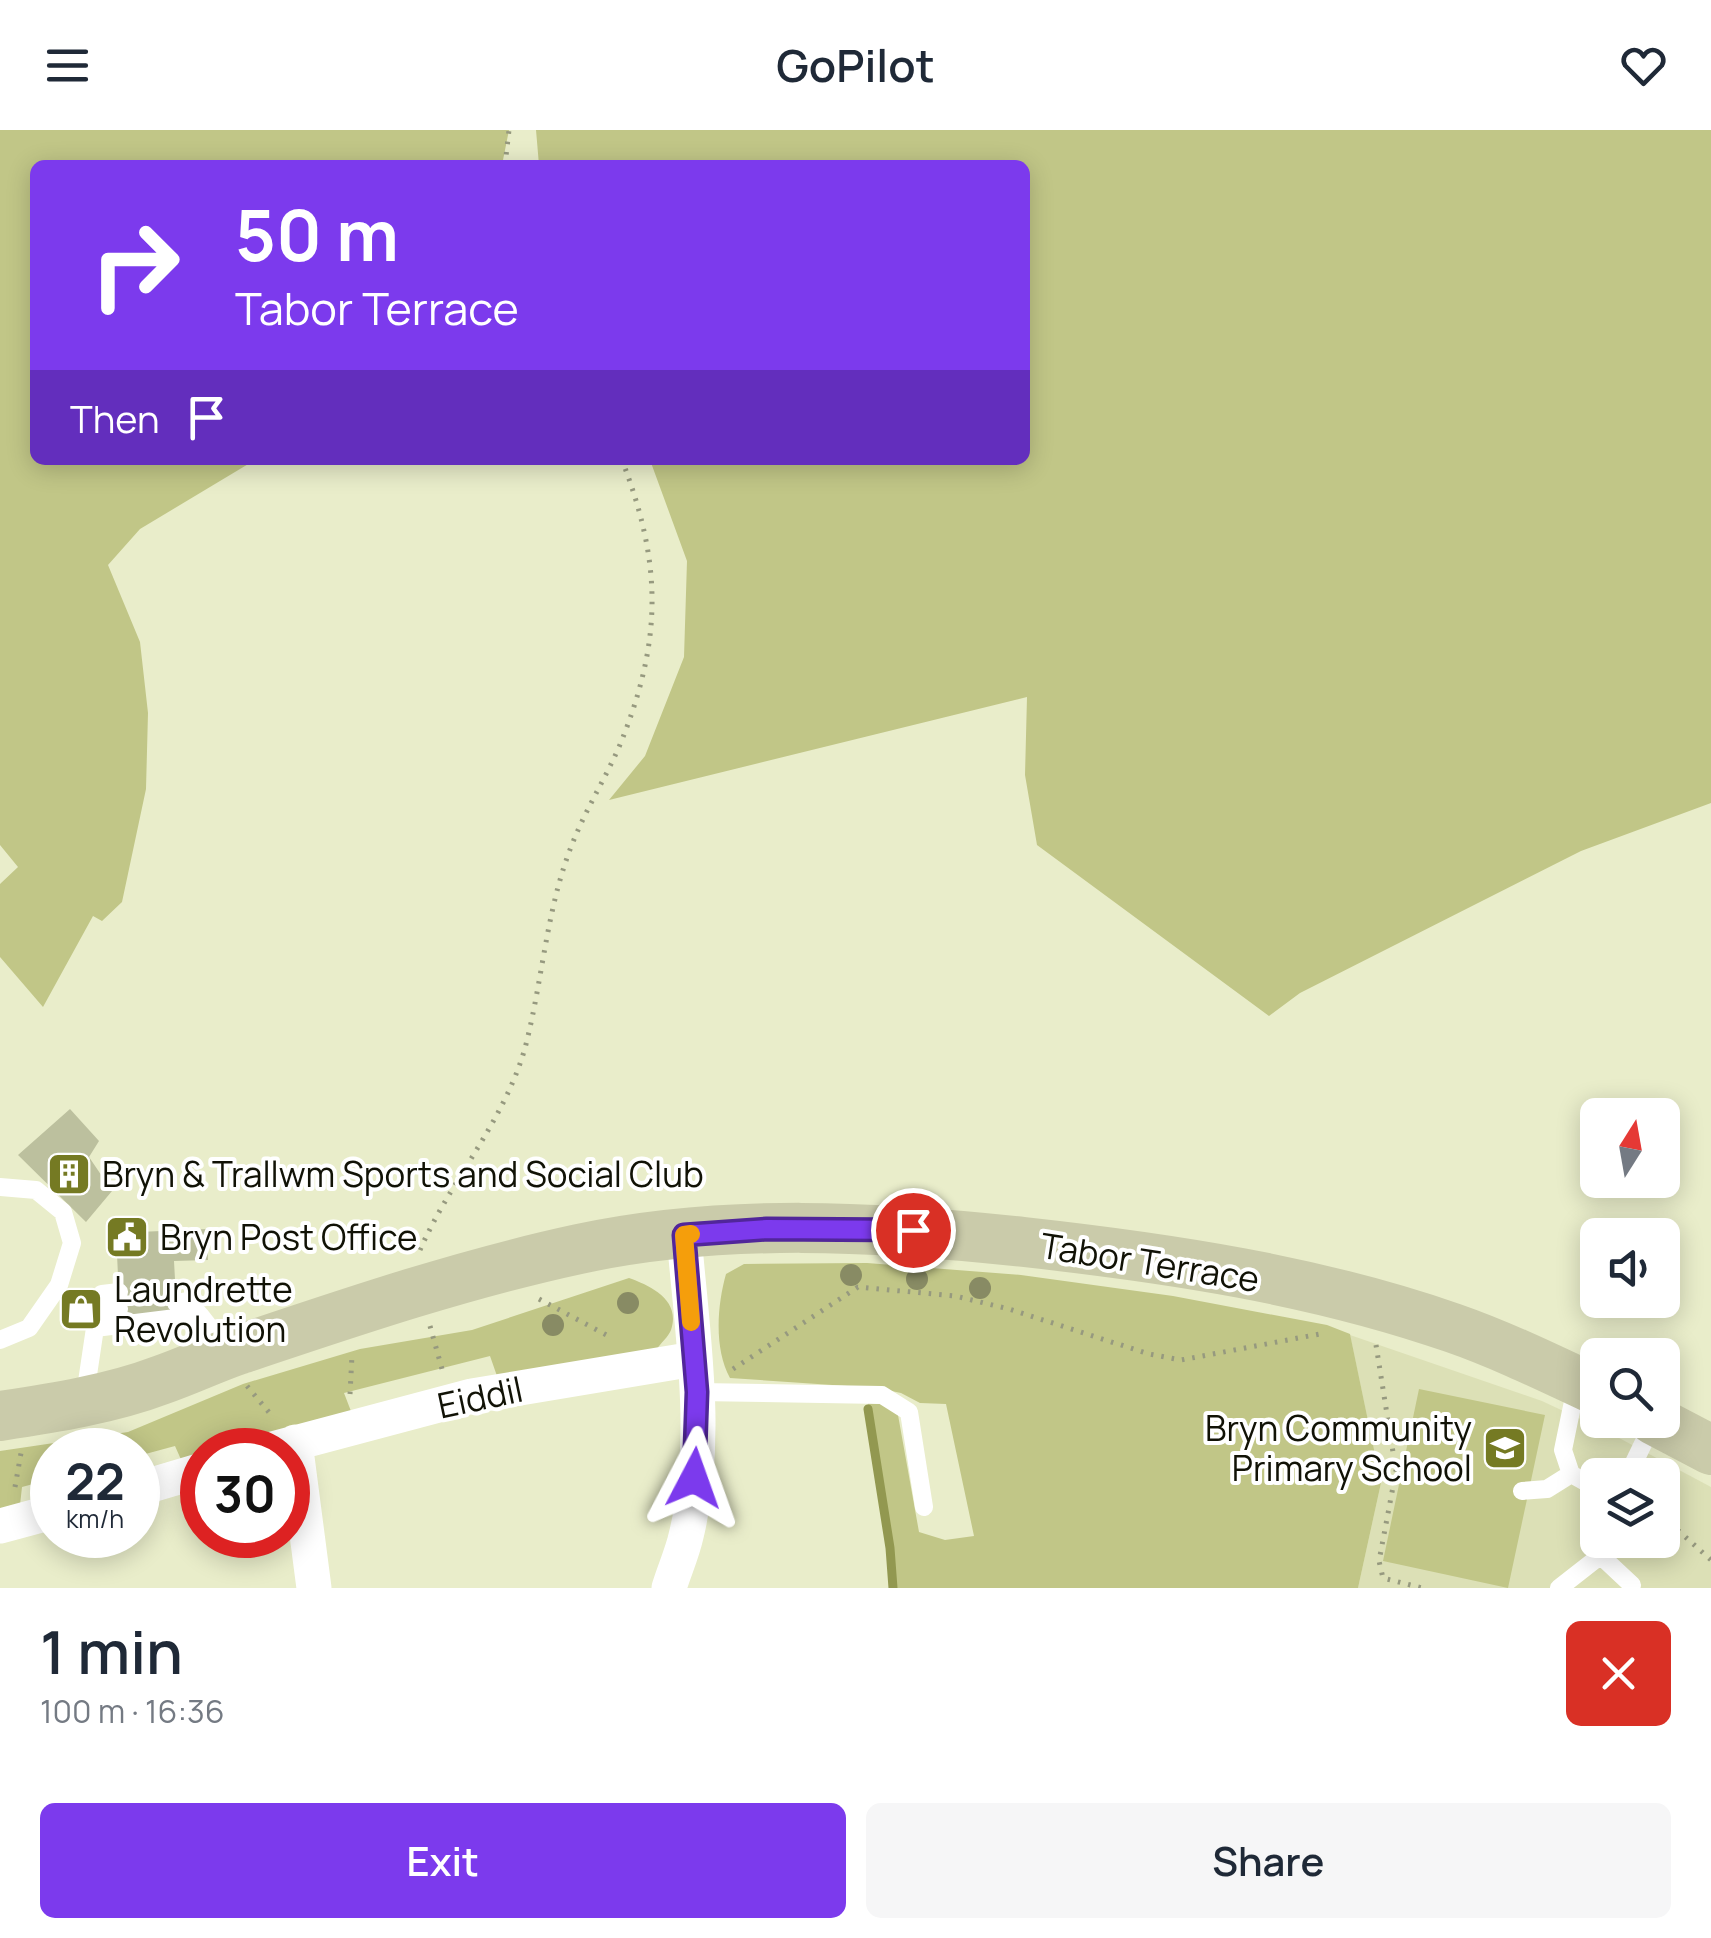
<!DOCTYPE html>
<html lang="en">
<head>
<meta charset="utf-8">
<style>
	:root { --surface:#fff; --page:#f6f6f7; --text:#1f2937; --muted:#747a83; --accent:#7c3aed }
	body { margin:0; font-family:Manrope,sans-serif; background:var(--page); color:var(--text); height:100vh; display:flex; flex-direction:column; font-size:38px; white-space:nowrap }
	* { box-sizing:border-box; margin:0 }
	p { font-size:32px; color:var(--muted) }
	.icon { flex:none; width:55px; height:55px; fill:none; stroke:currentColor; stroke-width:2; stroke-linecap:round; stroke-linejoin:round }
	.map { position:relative; height:1458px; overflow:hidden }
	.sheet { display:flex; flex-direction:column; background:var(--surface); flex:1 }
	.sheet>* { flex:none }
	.guide { position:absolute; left:30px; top:30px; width:1000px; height:305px; border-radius:15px; box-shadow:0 5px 25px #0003; background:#7c3aed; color:#fff; overflow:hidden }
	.needle { width:65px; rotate:11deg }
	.fabs { position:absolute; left:1580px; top:968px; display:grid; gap:20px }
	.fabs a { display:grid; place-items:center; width:100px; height:100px; border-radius:15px; background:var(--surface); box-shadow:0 5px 25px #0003; font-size:50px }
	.speed { position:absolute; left:30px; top:1298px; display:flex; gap:20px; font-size:50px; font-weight:700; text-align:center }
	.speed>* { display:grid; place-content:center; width:130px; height:130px; border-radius:50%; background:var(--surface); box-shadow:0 5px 25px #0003; line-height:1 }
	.speed small { font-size:25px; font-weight:400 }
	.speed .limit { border:15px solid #d22; background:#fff; color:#111 }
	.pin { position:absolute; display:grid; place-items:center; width:85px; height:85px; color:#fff; margin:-42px; border:5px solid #fff; border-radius:50%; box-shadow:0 2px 10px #0007 }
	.me { position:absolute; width:110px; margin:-55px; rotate:4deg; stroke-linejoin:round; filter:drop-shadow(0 0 8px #0008) }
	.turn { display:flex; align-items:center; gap:35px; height:210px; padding:0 40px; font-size:45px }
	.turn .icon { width:130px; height:130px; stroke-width:2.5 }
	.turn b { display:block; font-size:70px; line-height:85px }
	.then { display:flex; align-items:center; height:95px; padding:0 40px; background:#0003; gap:20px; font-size:38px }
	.round { display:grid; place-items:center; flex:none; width:105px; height:105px; border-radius:15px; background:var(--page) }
	.overview { display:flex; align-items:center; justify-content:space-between; height:170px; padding:0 40px }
	h1 { font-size:60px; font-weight:600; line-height:75px }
	.primary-button { display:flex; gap:20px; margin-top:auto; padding:20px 40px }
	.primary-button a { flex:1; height:115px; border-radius:15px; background:var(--accent); color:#fff; font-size:40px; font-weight:600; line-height:115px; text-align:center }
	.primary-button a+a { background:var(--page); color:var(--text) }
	header { display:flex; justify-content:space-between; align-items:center; height:130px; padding:0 40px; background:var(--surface); font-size:45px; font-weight:600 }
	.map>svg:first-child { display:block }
	.built { fill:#dce0b6; fill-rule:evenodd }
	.green { fill:#c1c687 }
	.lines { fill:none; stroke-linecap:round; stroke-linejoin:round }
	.stream { stroke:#929850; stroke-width:9 }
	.building { fill:#bcc09e }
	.path { stroke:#96997f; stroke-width:5; stroke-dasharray:2.5 8; stroke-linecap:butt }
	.service { stroke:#fff; stroke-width:18 }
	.minor { stroke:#fff; stroke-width:35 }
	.secondary { stroke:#cacbaa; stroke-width:50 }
	.tree { fill:#888b64 }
	.route-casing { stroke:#51269a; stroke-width:25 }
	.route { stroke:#7c3aed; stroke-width:18 }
	.slow { stroke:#f59e0b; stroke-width:18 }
	.labels { text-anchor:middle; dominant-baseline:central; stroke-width:8; stroke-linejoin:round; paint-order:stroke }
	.poi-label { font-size:35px; fill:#111206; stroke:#fff; text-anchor:start }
	.street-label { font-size:35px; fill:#111206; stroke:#fff }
</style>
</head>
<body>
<header><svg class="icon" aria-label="menu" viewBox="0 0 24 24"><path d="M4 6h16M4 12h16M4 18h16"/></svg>GoPilot<svg class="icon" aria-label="heart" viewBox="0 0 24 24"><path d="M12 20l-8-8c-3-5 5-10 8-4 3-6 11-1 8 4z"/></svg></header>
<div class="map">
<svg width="1711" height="1458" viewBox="0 0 1711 1458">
	<rect width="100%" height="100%" fill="#e9edca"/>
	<path class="built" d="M1350 1205 1542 1271 1606 1301 1711 1357V1458H1358L1381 1353ZM1598 1345H1662V1410H1598Z"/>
	<path class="green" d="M0 0H509L502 35H35V330H255L140 399 108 435 140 512 148 583 146 659 122 772 102 791 93 786 43 877 0 827V754L18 737 0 715Z
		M536 0H1711V673L1581 721 1300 863 1269 886 1037 715 1025 645 1027 567 609 670 645 626 684 527 687 431 650 330H1025V35H539Z
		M867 1133 1021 1145 1173 1166 1327 1195 1350 1204 1381 1353 1358 1458H893L890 1418 868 1273 882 1274 898 1285 919 1402 945 1410 974 1406 946 1274 920 1273 901 1263 877 1258 730 1248C714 1219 717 1176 726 1144L744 1134Z
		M629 1148C651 1156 681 1170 671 1200 669 1206 660 1214 656 1220L497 1246 490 1226 344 1263 354 1289 236 1320H202V1329L183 1334 175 1316 138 1326V1320H52V1349L22 1357 19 1384 0 1389V1321L128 1302 243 1254 360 1219 472 1200Z
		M1419 1259 1545 1285 1508 1458 1383 1431Z"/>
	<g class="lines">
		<path class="stream" d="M868 1279 890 1418 893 1458"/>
	</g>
	<path class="building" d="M70 979 99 1011 89 1027 112 1061 86 1092 18 1025Z
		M207 1099 208 1130 174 1131 177 1186 120 1188 116 1103Z"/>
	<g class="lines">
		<path class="path" d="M505 35 509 0
			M420 1120C450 1051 504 992 525 918 543 850 546 778 573 712 588 674 611 640 625 602 663 502 660 429 622 330
			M539 1169 612 1208
			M430 1196 442 1239
			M1376 1215 1396 1341 1379 1431 1383 1448 1422 1458
			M733 1239 858 1157 955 1166 1009 1179 1149 1224 1181 1230 1325 1203
			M247 1256 272 1286
			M350 1264 352 1225
			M15 1357 21 1323
			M1662 1386 1711 1430"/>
		<path class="service" d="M0 1057 36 1060 63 1082 72 1113 59 1155 29 1198 0 1210
			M176 1173 187 1171 200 1185
			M98 1181 102 1164 119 1162
			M95 1198 98 1181 119 1179
			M1576 1257 1563 1320 1571 1344 1589 1354H1598
			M697 1262 882 1265 909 1282 924 1377
			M85 1265 95 1198 200 1185 228 1221
			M1628 1345 1654 1291
			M1522 1361 1547 1359 1571 1344
			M1601 1426 1632 1455
			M1559 1458 1614 1415 1616 1410"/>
		<path class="minor" d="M295 1312 314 1458
			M269 1320 472 1266 694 1229
			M138 1359 202 1340
			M0 1396 52 1382
			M669 1458C674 1441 682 1424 686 1406 710 1309 692 1203 684 1105"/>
		<path class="secondary" d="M0 1286C53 1278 111 1269 161 1250 187 1241 212 1229 238 1220 351 1182 463 1144 579 1119 724 1088 878 1096 1024 1112 1169 1128 1315 1150 1453 1198 1502 1215 1551 1239 1598 1261
			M1654 1290 1711 1320"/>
	</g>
	<g class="tree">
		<circle cx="851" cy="1145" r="11"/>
		<circle cx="917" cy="1149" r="11"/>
		<circle cx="980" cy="1158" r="11"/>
		<circle cx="628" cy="1173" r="11"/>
		<circle cx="553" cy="1195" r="11"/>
	</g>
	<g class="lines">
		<g class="route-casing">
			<path id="route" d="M694 1348 697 1262 684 1105 767 1099 913 1100"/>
		</g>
		<use href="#route" class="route"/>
		<path class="slow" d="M691 1192 684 1105 691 1104"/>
	</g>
	<defs>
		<g id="building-square" transform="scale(2.25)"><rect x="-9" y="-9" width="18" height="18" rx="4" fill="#757a23" stroke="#fff"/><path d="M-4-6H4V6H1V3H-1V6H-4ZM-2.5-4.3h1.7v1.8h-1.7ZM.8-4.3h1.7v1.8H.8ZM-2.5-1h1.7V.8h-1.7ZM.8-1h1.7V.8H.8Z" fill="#fff"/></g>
		<g id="civic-square" transform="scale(2.25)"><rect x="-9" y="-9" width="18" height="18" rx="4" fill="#757a23" stroke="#fff"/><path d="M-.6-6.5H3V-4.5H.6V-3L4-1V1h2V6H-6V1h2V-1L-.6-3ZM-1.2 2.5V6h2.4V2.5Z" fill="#fff"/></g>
		<g id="shop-square" transform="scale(2.25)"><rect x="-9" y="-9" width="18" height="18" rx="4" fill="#757a23" stroke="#fff"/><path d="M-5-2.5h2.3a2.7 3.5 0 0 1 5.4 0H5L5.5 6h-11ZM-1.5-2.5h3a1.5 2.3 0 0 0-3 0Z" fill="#fff"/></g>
		<g id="school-square" transform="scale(2.25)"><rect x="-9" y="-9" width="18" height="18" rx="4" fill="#757a23" stroke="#fff"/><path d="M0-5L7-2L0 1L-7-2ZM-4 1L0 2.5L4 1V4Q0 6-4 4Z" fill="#fff"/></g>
	</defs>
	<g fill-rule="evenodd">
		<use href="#building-square" x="69" y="1044"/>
		<use href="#civic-square" x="127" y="1107"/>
		<use href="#shop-square" x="81" y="1179"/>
		<use href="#school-square" x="1505" y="1318"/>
	</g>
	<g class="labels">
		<g class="poi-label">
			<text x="102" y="1044">Bryn &amp; Trallwm Sports and Social Club</text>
			<text x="160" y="1107">Bryn Post Office</text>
			<text x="114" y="1159">Laundrette<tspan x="114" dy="40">Revolution</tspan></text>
			<text x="1472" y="1298" text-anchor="end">Bryn Community<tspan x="1472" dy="40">Primary School</tspan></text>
		</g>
		<g class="street-label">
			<text transform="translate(1150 1132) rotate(9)">Tabor Terrace</text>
			<text transform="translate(480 1267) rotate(-12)">Eiddil</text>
		</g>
	</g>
</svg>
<div class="fabs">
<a><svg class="needle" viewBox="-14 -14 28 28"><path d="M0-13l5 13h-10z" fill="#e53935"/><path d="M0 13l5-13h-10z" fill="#747a83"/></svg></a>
<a><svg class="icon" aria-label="sound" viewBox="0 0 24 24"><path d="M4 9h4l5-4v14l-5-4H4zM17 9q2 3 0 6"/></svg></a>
<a><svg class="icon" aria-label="search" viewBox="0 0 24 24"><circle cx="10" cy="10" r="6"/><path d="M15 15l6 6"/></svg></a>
<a><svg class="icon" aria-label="layers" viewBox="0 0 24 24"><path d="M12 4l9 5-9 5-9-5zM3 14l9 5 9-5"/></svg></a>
</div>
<div class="speed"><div>22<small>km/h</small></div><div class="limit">30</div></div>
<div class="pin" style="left:913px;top:1100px;background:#d93025"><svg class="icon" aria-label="arrive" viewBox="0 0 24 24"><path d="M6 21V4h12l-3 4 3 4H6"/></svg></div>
<svg class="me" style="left:694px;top:1348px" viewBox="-20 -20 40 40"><path d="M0-17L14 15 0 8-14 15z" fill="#7c3aed" stroke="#fff" stroke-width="4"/></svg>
<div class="guide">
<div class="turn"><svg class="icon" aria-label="right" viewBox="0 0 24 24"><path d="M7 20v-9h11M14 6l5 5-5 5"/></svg><div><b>50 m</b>Tabor Terrace</div></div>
<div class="then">Then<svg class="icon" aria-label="arrive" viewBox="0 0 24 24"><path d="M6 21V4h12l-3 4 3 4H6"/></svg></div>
</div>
</div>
<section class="sheet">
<div class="overview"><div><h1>1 min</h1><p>100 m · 16:36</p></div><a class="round" style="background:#d93025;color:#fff"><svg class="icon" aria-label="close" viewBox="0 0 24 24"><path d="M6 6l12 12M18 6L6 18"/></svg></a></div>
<div class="primary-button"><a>Exit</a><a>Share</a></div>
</section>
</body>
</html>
